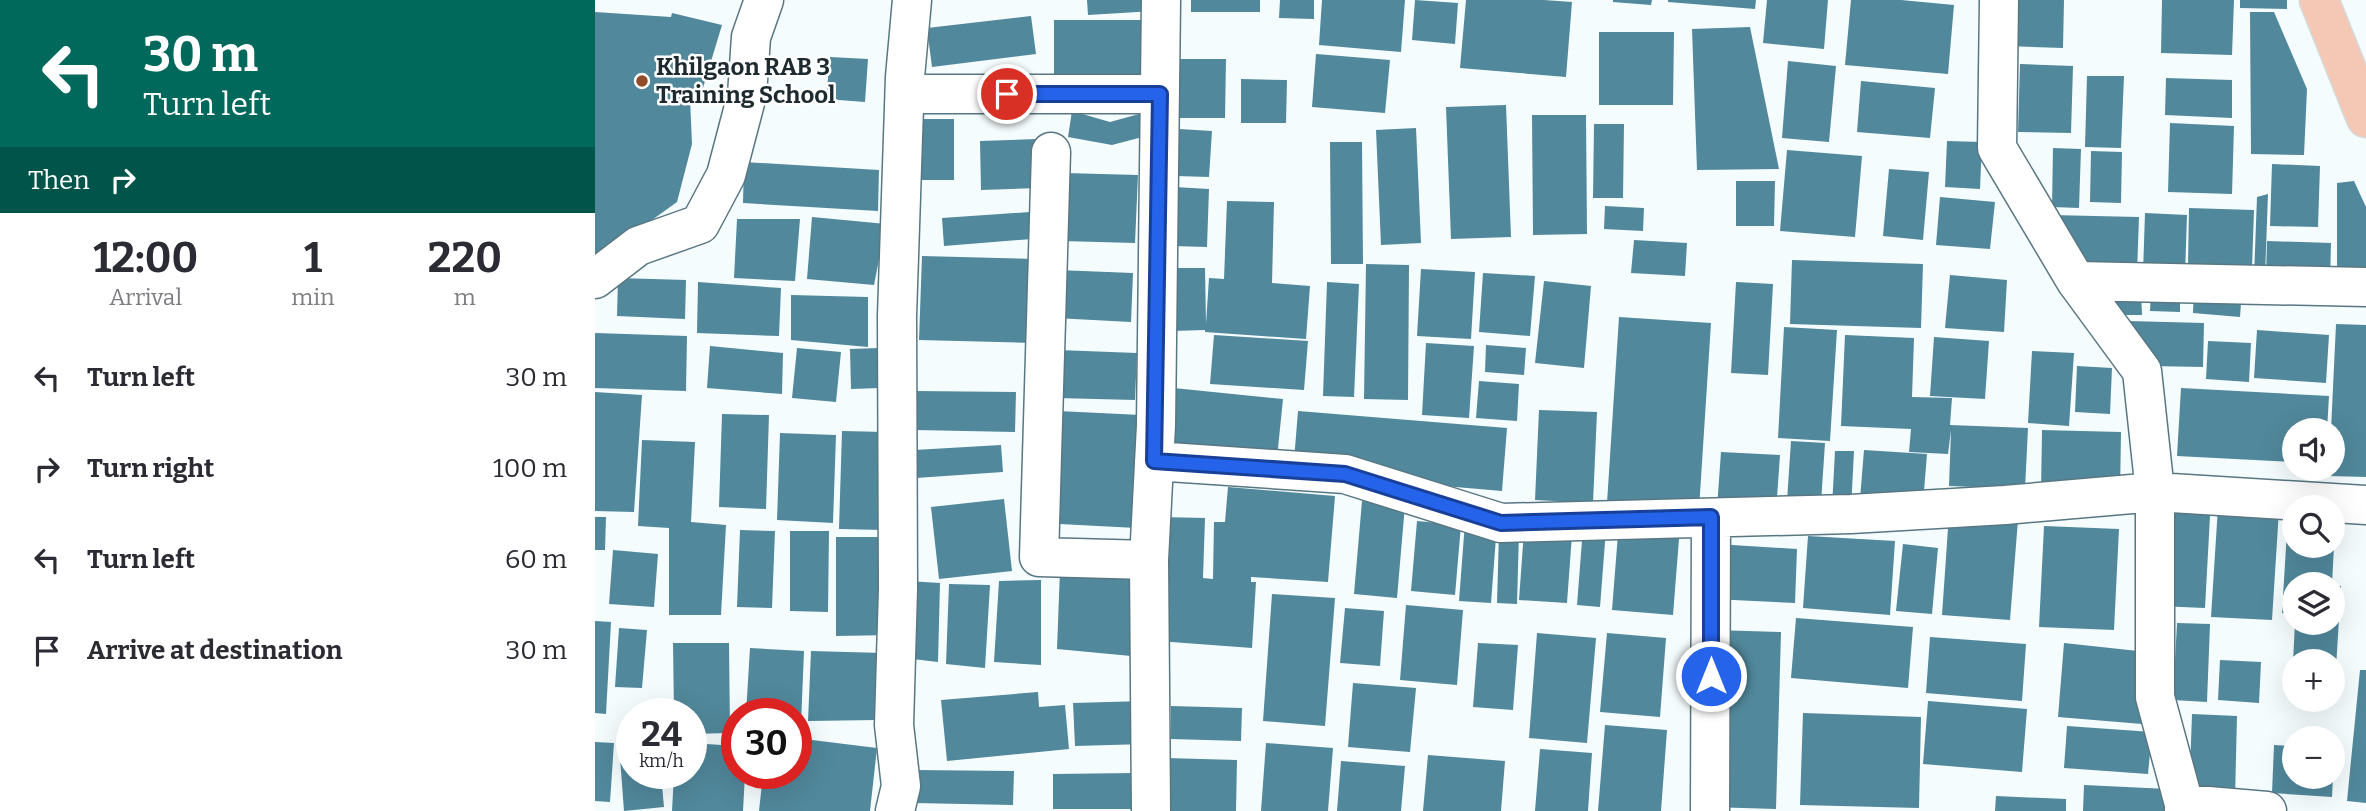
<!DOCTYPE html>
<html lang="en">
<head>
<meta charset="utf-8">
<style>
	:root { --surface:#fff; --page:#f2f2f3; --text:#2b2b33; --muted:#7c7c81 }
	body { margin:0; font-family:Bitter,serif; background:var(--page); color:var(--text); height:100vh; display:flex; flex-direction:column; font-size:26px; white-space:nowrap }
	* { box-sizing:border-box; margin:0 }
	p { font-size:23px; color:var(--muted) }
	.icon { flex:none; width:38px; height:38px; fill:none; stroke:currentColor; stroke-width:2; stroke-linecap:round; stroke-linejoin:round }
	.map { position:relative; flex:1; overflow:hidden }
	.drawer { display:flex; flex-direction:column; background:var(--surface); width:595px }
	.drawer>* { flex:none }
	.top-card { background:#00695c; color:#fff; overflow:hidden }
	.controls { position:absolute; left:1687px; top:418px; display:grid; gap:14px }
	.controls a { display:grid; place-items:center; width:63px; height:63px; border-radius:50%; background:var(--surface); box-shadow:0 7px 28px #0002; font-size:35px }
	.speed { position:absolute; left:21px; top:698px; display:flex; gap:14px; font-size:35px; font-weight:700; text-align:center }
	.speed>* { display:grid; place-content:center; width:91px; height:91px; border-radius:50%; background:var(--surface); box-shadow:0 7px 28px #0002; line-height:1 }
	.speed small { font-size:18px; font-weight:400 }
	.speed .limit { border:10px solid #d22; background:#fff; color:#111 }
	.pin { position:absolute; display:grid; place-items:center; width:60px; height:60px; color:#fff; margin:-30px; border:4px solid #fff; border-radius:50%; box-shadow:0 2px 7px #0007 }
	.me { position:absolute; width:77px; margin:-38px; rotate:0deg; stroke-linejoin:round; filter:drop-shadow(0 0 5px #0008) }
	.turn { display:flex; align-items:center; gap:24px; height:147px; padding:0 28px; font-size:32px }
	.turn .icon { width:91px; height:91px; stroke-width:2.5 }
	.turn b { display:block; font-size:49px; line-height:60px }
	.then { display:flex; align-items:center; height:66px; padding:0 28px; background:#0003; gap:14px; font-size:26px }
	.eta { display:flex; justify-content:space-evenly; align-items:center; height:119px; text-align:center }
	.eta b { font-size:42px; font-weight:700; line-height:49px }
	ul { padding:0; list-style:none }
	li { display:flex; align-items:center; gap:21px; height:91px; padding:0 28px }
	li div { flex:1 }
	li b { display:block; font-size:26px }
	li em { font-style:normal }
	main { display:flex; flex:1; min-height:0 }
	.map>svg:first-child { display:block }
	.building { fill:#51889b }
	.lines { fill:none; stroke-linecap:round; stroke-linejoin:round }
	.street-casing { stroke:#597783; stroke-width:41 }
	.primary-casing { stroke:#d6d9da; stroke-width:41 }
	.street { stroke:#fff; stroke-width:38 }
	.primary { stroke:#f4c8b5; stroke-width:38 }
	.route-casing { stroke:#184099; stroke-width:18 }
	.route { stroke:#2563eb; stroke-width:12 }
	.poi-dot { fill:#934c28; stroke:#fff; stroke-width:2.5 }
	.labels { text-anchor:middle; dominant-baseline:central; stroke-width:5; stroke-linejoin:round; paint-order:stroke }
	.poi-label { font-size:24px; font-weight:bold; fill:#1d2a2f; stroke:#fff; text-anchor:start }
</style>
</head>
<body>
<main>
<section class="drawer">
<div class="top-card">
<div class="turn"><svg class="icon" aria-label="left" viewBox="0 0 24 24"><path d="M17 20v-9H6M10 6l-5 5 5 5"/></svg><div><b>30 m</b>Turn left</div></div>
<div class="then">Then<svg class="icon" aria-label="right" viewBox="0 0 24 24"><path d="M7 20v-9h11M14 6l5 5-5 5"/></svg></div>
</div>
<div class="eta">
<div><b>12:00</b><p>Arrival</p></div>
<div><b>1</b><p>min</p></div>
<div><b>220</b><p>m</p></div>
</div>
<ul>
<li><svg class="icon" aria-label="left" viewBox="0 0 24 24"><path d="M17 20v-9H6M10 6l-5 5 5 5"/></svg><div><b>Turn left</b></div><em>30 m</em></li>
<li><svg class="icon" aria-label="right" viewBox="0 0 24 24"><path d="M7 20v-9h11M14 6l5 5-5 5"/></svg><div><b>Turn right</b></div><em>100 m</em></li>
<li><svg class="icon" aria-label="left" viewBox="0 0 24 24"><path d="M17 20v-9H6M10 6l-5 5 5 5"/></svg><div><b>Turn left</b></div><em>60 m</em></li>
<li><svg class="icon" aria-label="arrive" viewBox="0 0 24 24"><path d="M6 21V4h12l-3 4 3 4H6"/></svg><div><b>Arrive at destination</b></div><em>30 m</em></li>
</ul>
</section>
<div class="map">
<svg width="1771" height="811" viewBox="0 0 1771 811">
	<rect width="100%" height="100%" fill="#f5fcfe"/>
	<path class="building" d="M492 0H559V11L493 15Z
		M596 0H665V12H596Z
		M685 0H719V19L684 18Z
		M727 0H810L806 52 724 45Z
		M820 0 863 3 860 44 817 40Z
		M871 0H949L977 2 971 77 865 68Z
		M1018 0H1057L1056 5 1018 2Z
		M1073 0H1161L1160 9 1073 2Z
		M1172 0H1233L1229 49 1168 43Z
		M1256 0H1306L1359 5 1353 74 1250 65Z
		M1413 0H1469L1468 48 1411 46Z
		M1567 0H1639L1637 55 1566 53Z
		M1645 0H1692V9L1645 8Z
		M0 12 76 17 77 13 127 25 104 101 95 98 97 144 82 202 0 261Z
		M1655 12H1679L1712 89 1709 155 1656 154Z
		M436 16 441 54 337 67 332 28Z
		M459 20H557V75H459Z
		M1155 27 1184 169 1102 170 1097 29Z
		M1004 32H1079L1078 105H1004Z
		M721 54 795 60 790 113 717 107Z
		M235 57 273 59 270 102 231 99Z
		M585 59H631L630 118H585Z
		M1193 61 1241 66 1234 142 1187 138Z
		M1425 64 1478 66 1476 133 1423 132Z
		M1492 76H1529L1526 148 1490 147Z
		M1571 78 1637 80V118L1570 115Z
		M646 79 692 80 691 123H646Z
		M1266 81 1340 88 1335 138 1262 132Z
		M911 105 916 237 856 239 851 107Z
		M477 111 515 122 555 111V135L517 145 473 137Z
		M937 115H991L992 234 938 235Z
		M320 119H359V180H319Z
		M1575 123 1639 126 1637 194 1573 192Z
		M999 124H1029L1028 198H998Z
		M821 128 826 243 786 245 781 130Z
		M584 129 617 131 614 177 581 176Z
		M442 139 444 188 386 190 385 141Z
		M1352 141 1387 142 1385 189 1350 187Z
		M735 142H767L768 264H736Z
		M1458 148 1486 149 1484 208 1457 207Z
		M1192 150 1267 156 1260 237 1185 231Z
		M1496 151 1527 152 1526 203 1495 202Z
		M149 162 284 170 283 211 148 203Z
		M1677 164 1725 166 1723 227 1675 226Z
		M1294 169 1334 172 1328 240 1288 236Z
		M469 173 543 175 540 243 467 241Z
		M1141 181H1180L1179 226H1141Z
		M1759 181 1771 207V284H1742V183Z
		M579 187 614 189 612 247 577 246Z
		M1673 194 1670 277H1659L1662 197Z
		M1345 197 1400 202 1395 249 1341 245Z
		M632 201 679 202 677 283 715 286 711 339 610 332V330L577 331 576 268H610L611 324 614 278 629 279Z
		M1010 206 1049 208 1048 231 1009 229Z
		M1594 208 1659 210 1657 268 1593 266Z
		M435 212 437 239 349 246 347 218Z
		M1550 213 1592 215 1590 275 1548 274Z
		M1456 215 1544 217 1542 273 1487 271Z
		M217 217 291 224 279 285 212 279Z
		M142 219H205L200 281 139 278Z
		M1039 240 1092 243 1090 276 1036 273Z
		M1672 241 1736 243 1735 280 1671 278Z
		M327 256 442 259 439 343 324 340Z
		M1197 260 1328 264 1326 328 1195 324Z
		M771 264 814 265 813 400 769 399Z
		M826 269 880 272 876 339 822 336Z
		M462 270 538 273 536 322 460 318Z
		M888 273 940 276 935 336 884 332Z
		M1355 275 1412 280 1409 332 1350 328Z
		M23 278 91 280 90 319 22 316Z
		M949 281 996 286 989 368 940 363Z
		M103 282 186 288 184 336 102 333Z
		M732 282 764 284 759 397 728 396Z
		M1141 282 1178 284 1173 375 1136 373Z
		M1599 286 1647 289 1645 317 1598 313Z
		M1546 290 1547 315H1510V291Z
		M1556 291H1585V312L1555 311Z
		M196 295 273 297V347L196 340Z
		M1024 317 1116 323 1104 509 1012 503Z
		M1533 321 1609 323 1608 367 1553 366Z
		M1741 324 1771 325V477L1735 476V469H1738L1736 430Z
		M1189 327 1242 330 1235 441 1183 438Z
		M1662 330 1734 335 1731 383 1659 378Z
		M0 333 92 336 91 391 0 388Z
		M619 335 713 341 709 390 615 384Z
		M1250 335 1319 338 1317 397 1357 398 1355 425 1433 428 1430 489 1354 486 1356 430 1353 454 1314 452 1316 429 1246 426Z
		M1339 337 1394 341 1390 399 1335 396Z
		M1613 341 1656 343 1654 382 1611 379Z
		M831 343 879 346 874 418 827 415Z
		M891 345 931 348 929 375 890 372Z
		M115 346 188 353 187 394 112 388Z
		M202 348 246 352 241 402 197 398Z
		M284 348 285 388 256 389 255 349Z
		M463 350 542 353 540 400 462 398Z
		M1437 351 1479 353 1474 426 1433 423Z
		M1482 366 1517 368 1515 414 1480 412Z
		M884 381 924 384 922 421 881 418Z
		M549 385 688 399 682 458 545 444 541 528 465 524V507L458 506 463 411 546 415Z
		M1586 388 1734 396 1732 430H1699V462L1582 456Z
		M320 391 421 392 420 432 320 430Z
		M0 392 47 395 39 512 0 511Z
		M944 410 1002 412 998 503 940 500Z
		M703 411 912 428 907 491 698 473Z
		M127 414 174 415 171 509 124 507Z
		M1447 430 1526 432 1525 494 1446 493Z
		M247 431 291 432 288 530 244 529Z
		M185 433 241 435 238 523 182 520Z
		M47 440 100 442 96 522 131 525 126 615H74V528L43 526Z
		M1196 441 1230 443 1225 518 1191 516Z
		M406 445 408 472 321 478 319 450Z
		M1269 450 1332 454 1328 503 1265 499Z
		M1240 451H1259L1256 509 1237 507Z
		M1126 452 1185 455 1181 512 1122 508Z
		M633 487 740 496 733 582 656 577V582H661L657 648 536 639V656L462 649 465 570 536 564 566 517 610 518 608 578 618 579 619 522H630Z
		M1569 495 1616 498 1610 608 1563 606Z
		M409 499 417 571 344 579 336 507Z
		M767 501 810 505 802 598 759 594Z
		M931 503 979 507 972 603 924 600Z
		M1623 507 1684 510 1677 620 1616 617Z
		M1354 514 1423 520 1415 620 1347 615Z
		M1693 514H1699V546H1739L1737 584H1699V614L1687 613Z
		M0 517H11L10 550H0Z
		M822 521 866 525 860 595 816 591Z
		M870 522 902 524 896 603 864 601Z
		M1449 526 1524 529 1519 630 1444 627Z
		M988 528 1011 529 1005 607 982 605Z
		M145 530 180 531 177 608 142 607Z
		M195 531H234L233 612 195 611Z
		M904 533H924L922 604 902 603Z
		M1023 534 1084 539 1078 615 1017 610Z
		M1213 536 1300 541 1295 615 1208 608Z
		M241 537H298L297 635 241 636Z
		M1121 544 1202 549 1200 603 1118 599Z
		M1308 544 1343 548 1337 614 1301 611Z
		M18 550 63 554 59 607 14 604Z
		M446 580V665L399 662 404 581Z
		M312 581 345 583 343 662 309 658Z
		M354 584 395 585 390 668 351 664Z
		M1738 585 1746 586 1741 668H1738V662H1698L1700 623H1738Z
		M677 594 740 598 730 726 668 721Z
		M811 605 868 610 862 685 805 680Z
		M750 608 789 611 785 666 745 663Z
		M1201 618 1318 627 1313 688 1196 678Z
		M0 621 16 622 11 714 0 713Z
		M1582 623 1615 624 1612 702 1578 700Z
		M24 628 52 630 47 688 20 687Z
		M1119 630 1186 632 1181 809 1114 807Z
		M942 633 1001 638 992 743 934 738Z
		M1012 633 1071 638 1065 717 1005 712Z
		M1335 637 1431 644 1427 701 1331 693Z
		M78 643H134L135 733 96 734V714H79Z
		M883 643 923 645 918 710 878 707Z
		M1469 643 1543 651 1547 724 1463 717Z
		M155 648 209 651 206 724H201V714H151Z
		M216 651 288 653 281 720 213 721Z
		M1625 660 1666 662 1664 703 1623 700Z
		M1765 670H1771V803L1752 801Z
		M758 683 821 688 815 752 753 747Z
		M443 692 444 707 470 705 474 749 352 761 346 700Z
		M550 701 551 744 480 746 478 703Z
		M1333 701 1432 709 1427 772 1328 764Z
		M576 706 647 708 646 741 576 739Z
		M1208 713 1326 717 1324 808 1205 805Z
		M1597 714 1642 716 1640 799 1594 798Z
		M1010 725 1072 730 1066 811H1003Z
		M1472 726 1557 732 1553 774 1469 768Z
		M201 738 282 748 275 811H164L168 774H201Z
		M0 742 19 743 15 802 0 801Z
		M37 743V774H66L69 807 29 811 24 744Z
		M96 743 142 746V774H150L148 811H77L79 774H96Z
		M671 743 738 748 733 811H666Z
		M1679 745 1699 746V777H1738L1737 797 1677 793Z
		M945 749 997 753 993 811H940Z
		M833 755 910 761 906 811H828Z
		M571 758 642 760 641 811H570Z
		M746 761 810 766 806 811H742Z
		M319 770 419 771 418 805 319 803Z
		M540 773V809H458V774Z
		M1489 785 1573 789 1572 811H1488Z
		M1401 796 1471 799V811H1400Z"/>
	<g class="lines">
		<g class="street-casing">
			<path id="street" d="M1404 0 1402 148 1481 281 1547 371 1560 492V697L1589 804V811
				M310 94H565
				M456 152 444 557 554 560
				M0 279 43 246 105 224 131 175 152 95 156 37 169 0
				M1481 281 1771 287
				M559 461 750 474 906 523 1256 514 1410 505 1560 492 1771 505
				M1589 804 1672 811
				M300 811 306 786 299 725 303 589 302 316 310 77 317 0
				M556 811 554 560 561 425 566 0
				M1115 811 1116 518"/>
		</g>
		<g class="primary-casing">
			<path id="primary" d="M1724 0 1771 118"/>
		</g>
		<use href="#street" class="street"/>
		<use href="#primary" class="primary"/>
	</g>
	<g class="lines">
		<g class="route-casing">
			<path id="route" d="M412 94H565L559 461 750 474 906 523 1116 517V676"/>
		</g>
		<use href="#route" class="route"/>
	</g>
	<circle class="poi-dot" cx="47" cy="81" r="7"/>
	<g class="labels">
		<g class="poi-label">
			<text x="61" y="67">Khilgaon RAB 3<tspan x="61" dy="28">Training School</tspan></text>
		</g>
	</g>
</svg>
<div class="controls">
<a><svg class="icon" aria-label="sound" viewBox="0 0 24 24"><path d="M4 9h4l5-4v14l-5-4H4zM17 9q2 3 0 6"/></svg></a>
<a><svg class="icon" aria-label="search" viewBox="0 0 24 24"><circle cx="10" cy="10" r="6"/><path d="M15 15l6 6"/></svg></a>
<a><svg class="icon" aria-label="layers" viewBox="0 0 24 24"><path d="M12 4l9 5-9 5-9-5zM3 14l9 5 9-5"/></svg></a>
<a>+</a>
<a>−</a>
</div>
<div class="speed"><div>24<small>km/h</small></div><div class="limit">30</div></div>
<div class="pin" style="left:412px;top:94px;background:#d93025"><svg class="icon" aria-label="arrive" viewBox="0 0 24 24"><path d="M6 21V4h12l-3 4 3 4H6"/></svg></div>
<svg class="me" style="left:1116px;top:676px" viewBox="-20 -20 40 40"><circle r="17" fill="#2563eb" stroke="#fff" stroke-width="3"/><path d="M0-11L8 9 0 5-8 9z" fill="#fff"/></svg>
</div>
</main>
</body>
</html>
